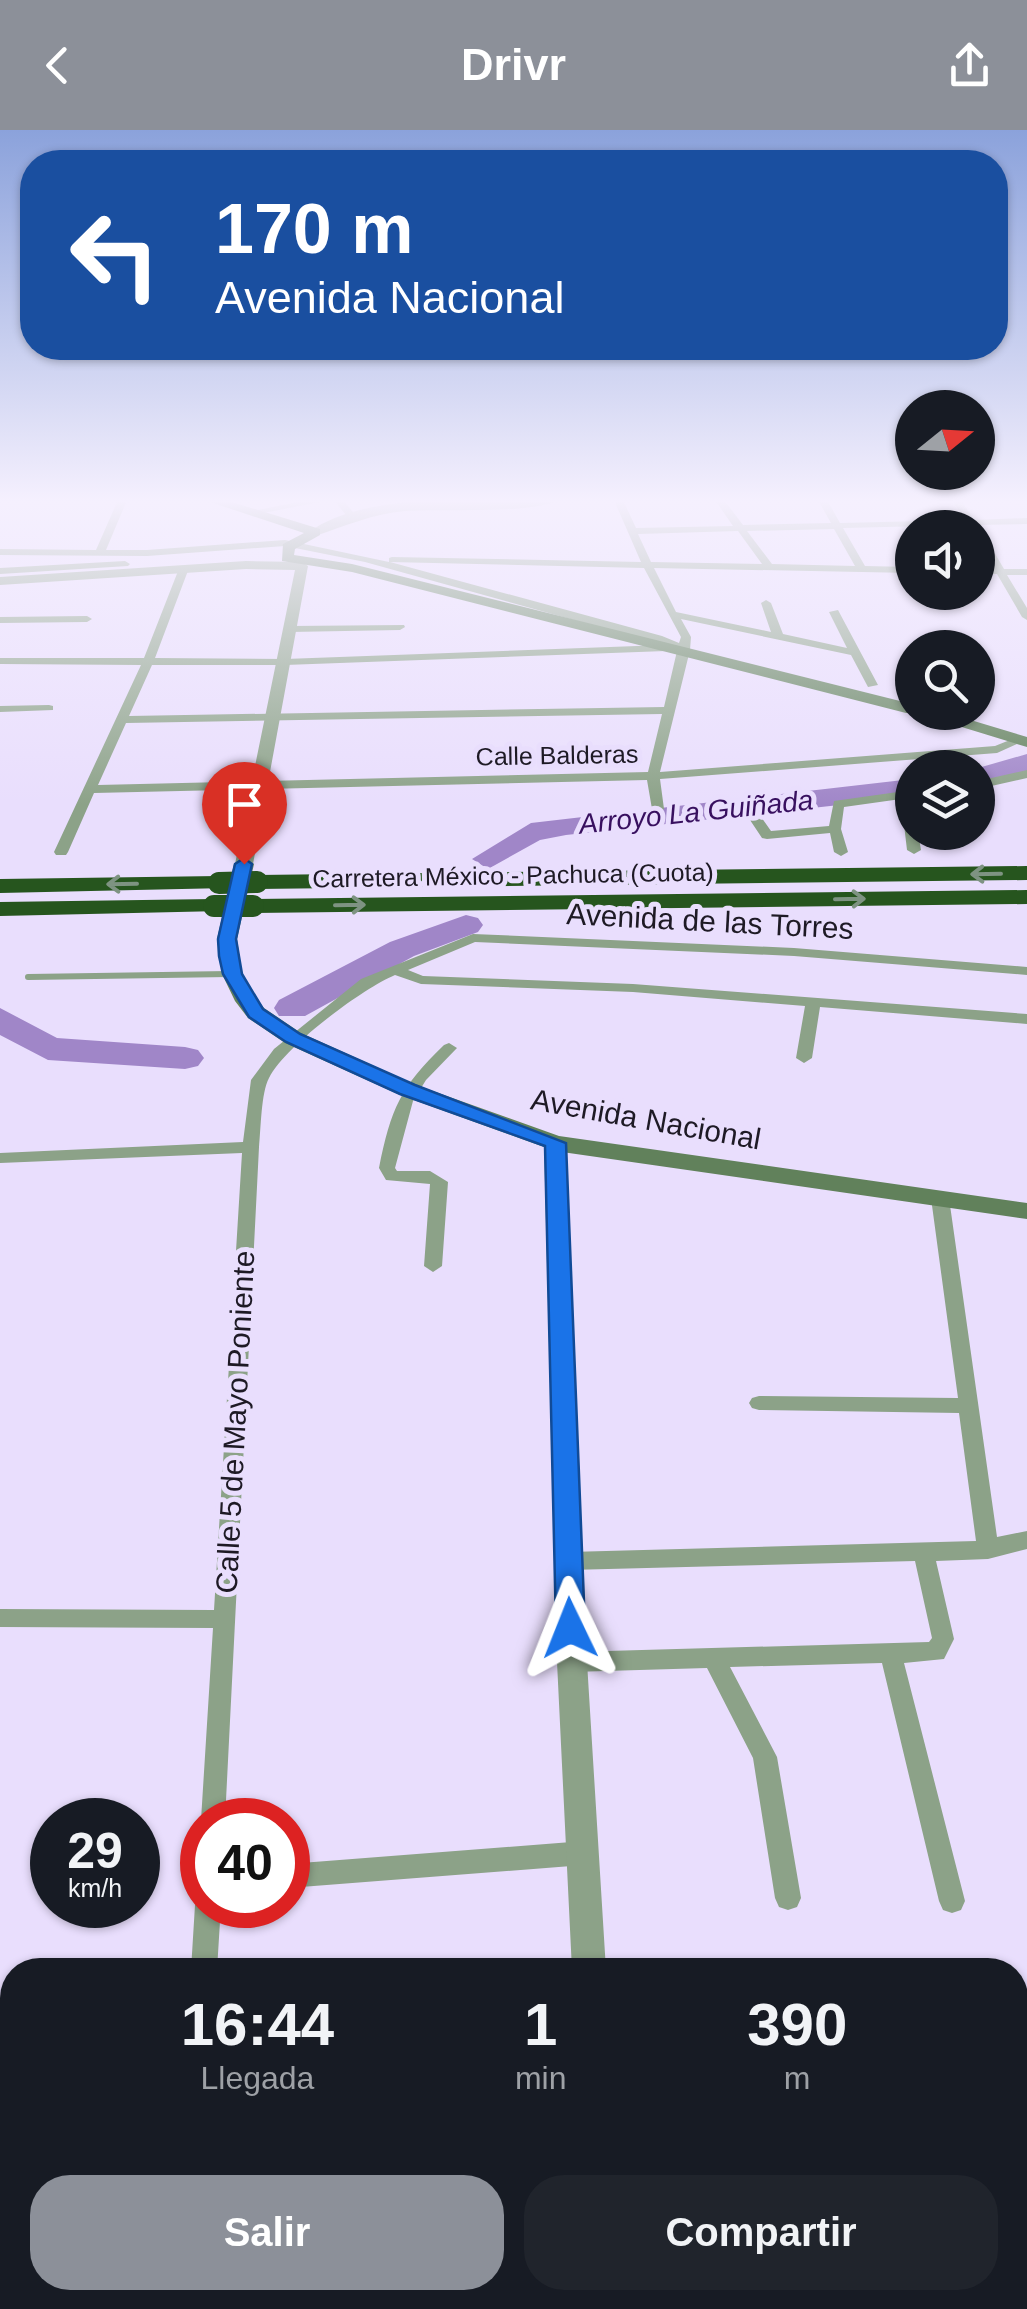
<!DOCTYPE html>
<html lang="es">
<head>
<meta charset="utf-8">
<style>
	:root { --surface:#171b24; --page:#20242c; --text:#f1f3f6; --muted:#9ea1a6; --accent:#8c9099 }
	body { margin:0; font-family:Helvetica,sans-serif; background:var(--page); color:var(--text); height:100vh; display:flex; flex-direction:column; font-size:38px; white-space:nowrap }
	* { box-sizing:border-box; margin:0 }
	p { font-size:32px; color:var(--muted) }
	.icon { flex:none; width:55px; height:55px; fill:none; stroke:currentColor; stroke-width:2; stroke-linecap:round; stroke-linejoin:round }
	.map { position:relative; flex:1; overflow:hidden }
	.sheet { position:absolute; left:0px; top:1828px; width:1028px; height:352px; display:flex; flex-direction:column; background:var(--surface); border-radius:40px 40px 0 0; box-shadow:0 2px 8px #0004 }
	.sheet>* { flex:none }
	.guide { position:absolute; left:20px; top:20px; width:988px; height:210px; border-radius:40px; box-shadow:0 2px 8px #0004; background:#1a4fa0; color:#fff; overflow:hidden }
	.needle { width:65px; rotate:72deg }
	.buttons { position:absolute; left:895px; top:260px; display:grid; gap:20px }
	.buttons a { display:grid; place-items:center; width:100px; height:100px; border-radius:50%; background:var(--surface); box-shadow:0 2px 8px #0004; font-size:50px }
	.speed { position:absolute; left:30px; top:1668px; display:flex; gap:20px; font-size:50px; font-weight:700; text-align:center }
	.speed>* { display:grid; place-content:center; width:130px; height:130px; border-radius:50%; background:var(--surface); box-shadow:0 2px 8px #0004; line-height:1 }
	.speed small { font-size:25px; font-weight:400 }
	.speed .limit { border:15px solid #d22; background:#fff; color:#111 }
	.pin { position:absolute; display:grid; place-items:center; width:85px; height:85px; color:#fff; margin:-102px -42px; border-radius:50% 50% 50% 0; rotate:-45deg; box-shadow:0 0 10px #0007 }
	.pin .icon { rotate:45deg }
	.me { position:absolute; width:110px; margin:-55px; rotate:358deg; stroke-linejoin:round; filter:drop-shadow(0 0 8px #0008) }
	.turn { display:flex; align-items:center; gap:35px; height:210px; padding:0 30px; font-size:45px }
	.turn .icon { width:130px; height:130px; stroke-width:2.5 }
	.turn b { display:block; font-size:70px; line-height:85px }
	.eta { display:flex; justify-content:space-evenly; align-items:center; height:170px; text-align:center }
	.eta b { font-size:60px; font-weight:700; line-height:70px }
	.action { display:flex; gap:20px; margin-top:auto; padding:20px 30px }
	.action a { flex:1; height:115px; border-radius:40px; background:var(--accent); color:#fff; font-size:40px; font-weight:700; line-height:115px; text-align:center }
	.action a+a { background:var(--page); color:var(--text) }
	header { display:flex; justify-content:space-between; align-items:center; height:130px; padding:0 30px; background:var(--accent); color:#fff; font-size:45px; font-weight:700 }
	.map>svg:first-child { display:block }
	.lines { fill:none; stroke-linecap:round; stroke-linejoin:round }
	.river { fill:#a086c8; fill-rule:evenodd }
	.service { stroke:#8ca288; stroke-width:6 }
	.minor { fill:#8ca288; fill-rule:evenodd }
	.tertiary { fill:#8ca288; fill-rule:evenodd }
	.secondary { fill:#61815b; fill-rule:evenodd }
	.motorway { fill:#26551e; fill-rule:evenodd }
	.motorway-bridge { stroke:#26551e; stroke-width:22 }
	.oneway { stroke:#7e9382 }
	.route { fill:#1a73e8; stroke:#114b97; stroke-width:2.5 }
	.labels { text-anchor:middle; dominant-baseline:central; stroke-width:10; stroke-linejoin:round; paint-order:stroke }
	.far-street-label { font-size:25px; fill:#1e1a25; stroke:#e9defd }
	.far-water-label { font-size:28px; font-style:italic; fill:#38105f; stroke:#e9defd }
	.street-label { font-size:30px; fill:#1e1a25; stroke:#e9defd }
</style>
</head>
<body>
<header><svg class="icon" aria-label="back" viewBox="0 0 24 24"><path d="M15 5l-7 7 7 7"/></svg>Drivr<svg class="icon" aria-label="share" viewBox="0 0 24 24"><path d="M12 15V3M7 8l5-5 5 5M5 13v7h14v-7"/></svg></header>
<div class="map">
<svg width="1027" height="2179" viewBox="0 0 1027 2179">
	<rect width="100%" height="100%" fill="#e9defd"/>
	<g class="lines">
		<path class="river" d="M1027 624V642L978 656V638Z
			M912 649V667L566 705 540 710 488 739 472 729 531 693Z
			M466 785 478 788 483 795 478 802 414 826 305 886H279L274 878 279 870 390 812Z
			M0 878 57 908 185 917 198 920 204 928 198 936 185 939 48 930 0 905Z"/>
		<path class="service" d="M28 847 229 844"/>
		<path class="minor" d="M118 370H127L106 420H147L285 410 389 432V428L392 427 641 432 614 370H623L636 398 733 396 715 370H724L743 395 831 393 818 370H827L840 393 965 390 952 370H961L974 390 1027 388V394L977 395 979 397 978 399 968 395 843 398 865 436 912 437V443L654 438 676 482 771 502 761 473 766 470 771 473 783 504 847 518 829 482 838 480 878 555 868 557 851 525 681 489 691 507 690 520 660 642 995 616 1020 606 1026 610 997 623 660 649 664 679 658 683 652 679 647 650 94 663 68 722 66 725H56L54 722 141 535 0 534V528H144L180 436 189 438 155 528 285 529 664 515 365 432 285 416 147 426 0 425V419L96 420ZM834 399 855 436 772 434 747 401ZM738 401 762 434 651 432 638 404ZM390 432 644 438 681 507 679 513 662 506ZM671 518 677 521 664 577 129 586 152 535H285L666 521ZM662 584 648 642 98 655 126 593Z
			M307 370H330L253 385 248 382Z
			M334 370H343L357 387 355 389H349Z
			M978 400 983 403 1004 439H1027V445H1007L1027 478V490L1022 487 997 444H978V438H994L978 410Z
			M125 431 130 434 128 436 0 444V438Z
			M0 487 87 486 92 489 87 492 0 493Z
			M404 495 405 497 400 500 290 502 285 499 290 496Z
			M49 575 53 576V580L0 582V576Z
			M1027 640V648L978 659V651Z
			M912 660V702H918L921 720 914 724 907 720 901 669 844 677 841 699 848 722 841 726 834 722 830 703 767 709 762 708 748 687 759 684 771 701 829 696 834 671Z
			M473 804 794 818 1027 837V845L794 826 475 812 408 840 423 846 633 854 1027 884V894L820 877 812 928 804 933 796 928 805 876 633 862 421 854 395 845C362 859 285 916 269 948 261 963 261 998 259 1017L225 1690H202V1694L201 1690 213 1498 0 1497V1479L214 1480 242 1023 0 1033V1023L243 1012 251 950 274 919 361 849Z
			M449 913 457 918 426 950 413 971 395 1038 397 1041H430L448 1052 442 1136 433 1142 424 1136 430 1054 386 1050 379 1038C391 979 400 957 444 915Z
			M940 1062 949 1068 997 1407 1027 1401V1419L988 1429 936 1431 954 1509 944 1529 904 1533 965 1771 961 1780 952 1783 943 1780 939 1771 882 1533 730 1537 777 1627 801 1768 797 1777 788 1780 779 1777 775 1768 753 1628 707 1538 572 1542 564 1539 561 1532 564 1525 572 1522 929 1512 932 1508 915 1431 569 1440 561 1437 558 1431 561 1425 569 1422 976 1411 959 1283 759 1280 752 1278 749 1273 752 1268 759 1266 958 1268 931 1068Z
			M584 1711 593 1715 596 1723 593 1731 584 1735 288 1758V1734Z
			M202 1765V1775H221L217 1840H191L195 1775Z
			M0 1903 12 1904V1930L0 1931Z
			M165 2168H195L194 2179H164Z"/>
		<path class="tertiary" d="M559 370C528 385 443 378 405 381 372 384 345 396 315 406L309 402C367 360 488 370 559 370Z
			M246 431 302 432 308 436 253 734 244 739 235 734 295 440 246 439 0 455V447Z
			M555 1006 566 1013 587 1532 606 1840H572L557 1532 544 1013Z
			M585 2168H623L624 2179H586Z"/>
		<path class="secondary" d="M204 370H225L320 399V405L295 419 294 425 352 434 912 574V582H944L1027 607V617L916 583H906L352 442 282 431 283 414 304 403Z
			M244 728 254 734 237 809 242 844 253 865 264 878 301 903 416 955 559 1006 1027 1073V1089L555 1021 400 965 285 913 248 888 235 871 222 844 217 809 234 734Z"/>
		<path class="motorway" d="M1027 736V750L257 759 245 752 257 745Z
			M219 746 231 753 227 758 0 763V749Z
			M1027 760V774L253 783 241 776 253 769Z
			M214 769 222 771V781L0 786V772Z"/>
		<path class="motorway-bridge" d="M219 753 257 752
			M214 776H253"/>
	</g>
	<defs><path id="oneway-shaft" d="M-6 0H5M1.5-3L5.5 0L1.5 3" fill="none" stroke-width="1.6" stroke-linecap="round" stroke-linejoin="round" transform="scale(2.5)"/></defs>
	<g class="oneway">
		<use href="#oneway-shaft" transform="translate(986 744) rotate(179)"/>
		<use href="#oneway-shaft" transform="translate(122 754) rotate(179)"/>
		<use href="#oneway-shaft" transform="translate(850 769) rotate(-1)"/>
		<use href="#oneway-shaft" transform="translate(350 775) rotate(-1)"/>
	</g>
	<linearGradient id="sky" x2="0" y2="1"><stop stop-color="#8ba2db"/><stop offset="0.55" stop-color="#f5f0fe"/><stop offset="1" stop-color="#f5f0fe" stop-opacity="0"/></linearGradient>
	<rect width="1027" height="675" fill="url(#sky)"/>
	<path class="route" d="M244 728 252 734 236 809 242 844 263 879 300 904 415 955 566 1013 585 1498 581 1507 570 1511 560 1507 556 1498 545 1016 400 964 286 912 249 887 223 844 219 826 218 809 235 734Z"/>
	<g class="labels">
		<g class="far-street-label">
			<text transform="translate(557 625) rotate(-1)">Calle Balderas</text>
			<text transform="translate(513 745) rotate(-1)">Carretera México - Pachuca (Cuota)</text>
		</g>
		<g class="far-water-label">
			<text transform="translate(696 682) rotate(-6)">Arroyo La Guiñada</text>
		</g>
		<g class="street-label">
			<text transform="translate(710 791) rotate(3)">Avenida de las Torres</text>
			<text transform="translate(646 989) rotate(10)">Avenida Nacional</text>
			<text transform="translate(235 1292) rotate(-87)">Calle 5 de Mayo Poniente</text>
		</g>
	</g>
</svg>
<div class="buttons">
<a><svg class="needle" viewBox="-14 -14 28 28"><path d="M0-13l5 13h-10z" fill="#e53935"/><path d="M0 13l5-13h-10z" fill="#9ea1a6"/></svg></a>
<a><svg class="icon" aria-label="sound" viewBox="0 0 24 24"><path d="M4 9h4l5-4v14l-5-4H4zM17 9q2 3 0 6"/></svg></a>
<a><svg class="icon" aria-label="search" viewBox="0 0 24 24"><circle cx="10" cy="10" r="6"/><path d="M15 15l6 6"/></svg></a>
<a><svg class="icon" aria-label="layers" viewBox="0 0 24 24"><path d="M12 4l9 5-9 5-9-5zM3 14l9 5 9-5"/></svg></a>
</div>
<div class="speed"><div>29<small>km/h</small></div><div class="limit">40</div></div>
<div class="pin" style="left:244px;top:734px;background:#d93025"><svg class="icon" aria-label="arrive" viewBox="0 0 24 24"><path d="M6 21V4h12l-3 4 3 4H6"/></svg></div>
<svg class="me" style="left:570px;top:1498px" viewBox="-20 -20 40 40"><path d="M0-17L14 15 0 8-14 15z" fill="#1a73e8" stroke="#fff" stroke-width="4"/></svg>
<div class="guide">
<div class="turn"><svg class="icon" aria-label="left" viewBox="0 0 24 24"><path d="M17 20v-9H6M10 6l-5 5 5 5"/></svg><div><b>170 m</b>Avenida Nacional</div></div>
</div>
<section class="sheet">
<div class="eta">
<div><b>16:44</b><p>Llegada</p></div>
<div><b>1</b><p>min</p></div>
<div><b>390</b><p>m</p></div>
</div>
<div class="action"><a>Salir</a><a>Compartir</a></div>
</section>
</div>
</body>
</html>
